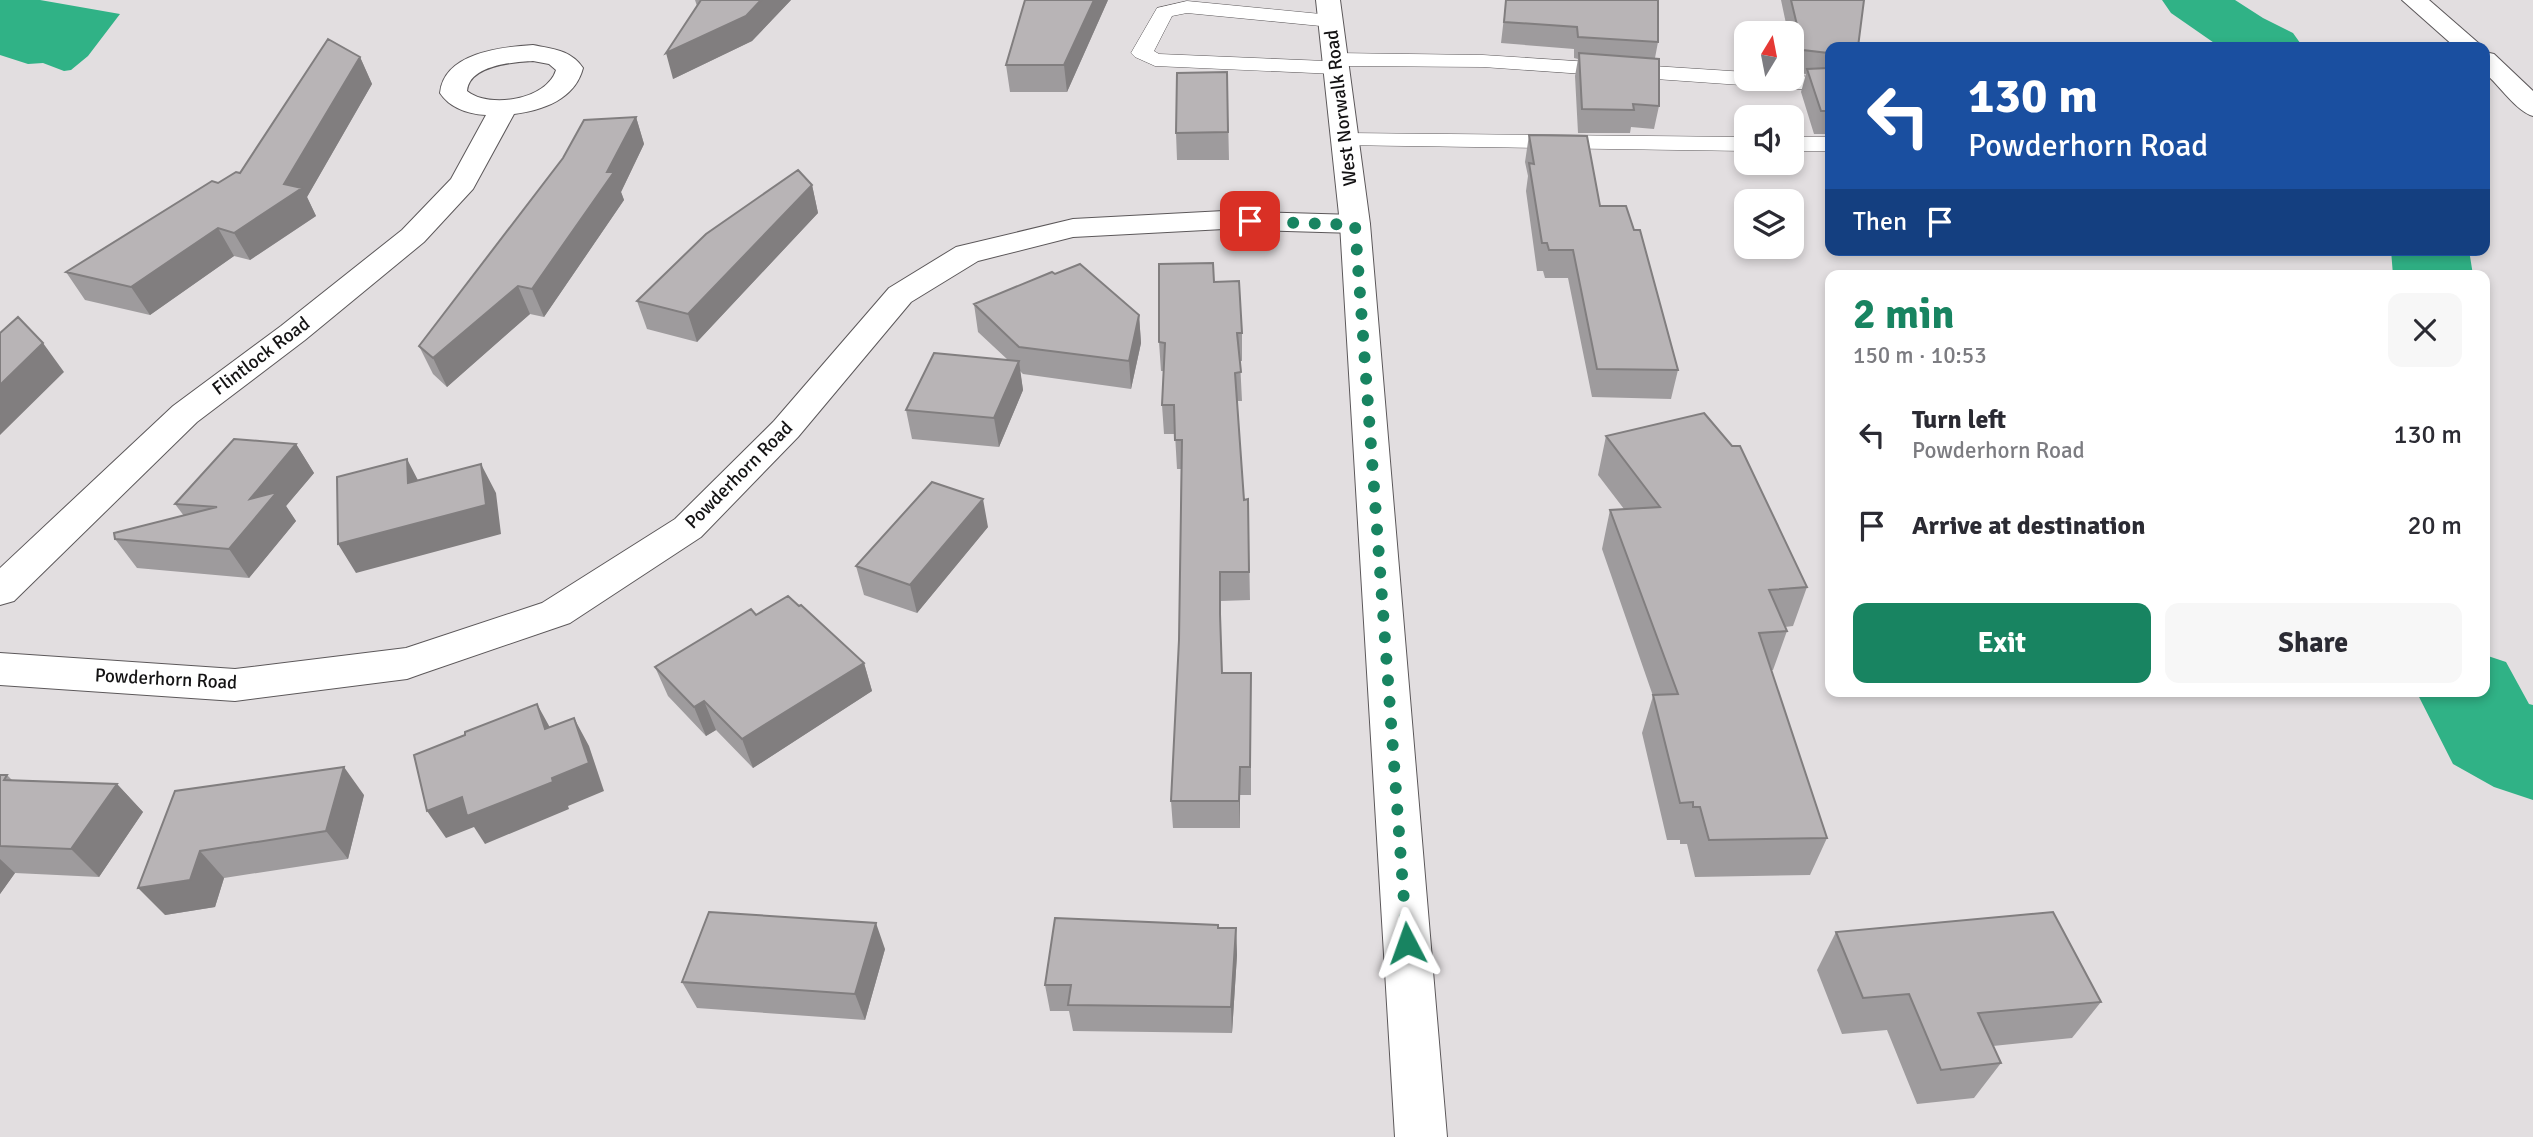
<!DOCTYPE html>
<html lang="en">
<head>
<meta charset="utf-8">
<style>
	:root { --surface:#fff; --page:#f7f7f7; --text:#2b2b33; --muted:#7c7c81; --accent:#188461 }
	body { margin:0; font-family:Signika,sans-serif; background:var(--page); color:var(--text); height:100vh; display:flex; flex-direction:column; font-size:26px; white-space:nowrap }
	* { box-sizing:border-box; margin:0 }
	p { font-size:23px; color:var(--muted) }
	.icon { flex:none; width:38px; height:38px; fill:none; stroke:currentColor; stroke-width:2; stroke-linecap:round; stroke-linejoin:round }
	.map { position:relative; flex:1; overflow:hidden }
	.side { position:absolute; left:1825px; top:270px; width:665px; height:427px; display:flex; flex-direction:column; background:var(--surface); border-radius:14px; box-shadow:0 4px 10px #0003 }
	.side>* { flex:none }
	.top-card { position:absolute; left:1825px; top:42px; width:665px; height:214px; border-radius:14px; box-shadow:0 4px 10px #0003; background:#1a4fa0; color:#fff; overflow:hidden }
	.needle { width:46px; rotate:10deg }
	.tools { position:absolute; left:1734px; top:21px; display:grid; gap:14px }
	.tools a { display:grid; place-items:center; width:70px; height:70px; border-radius:14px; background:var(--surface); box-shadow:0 4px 10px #0003; font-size:35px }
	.pin { position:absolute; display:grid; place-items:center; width:60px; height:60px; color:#fff; margin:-30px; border-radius:14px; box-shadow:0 4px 10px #0006 }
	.me { position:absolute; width:77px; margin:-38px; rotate:356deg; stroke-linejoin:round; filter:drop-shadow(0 0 5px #0008) }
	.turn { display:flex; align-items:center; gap:24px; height:147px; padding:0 28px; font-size:32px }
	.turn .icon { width:91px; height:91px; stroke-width:2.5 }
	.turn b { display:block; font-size:49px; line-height:60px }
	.then { display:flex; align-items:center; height:66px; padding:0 28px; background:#0003; gap:14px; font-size:26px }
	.round { display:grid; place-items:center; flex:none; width:74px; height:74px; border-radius:14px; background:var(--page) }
	.headline { display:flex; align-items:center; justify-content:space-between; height:119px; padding:0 28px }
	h1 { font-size:42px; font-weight:700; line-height:52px; color:var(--accent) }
	.primary-button { display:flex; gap:14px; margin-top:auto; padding:14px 28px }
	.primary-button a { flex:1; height:80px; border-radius:14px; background:var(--accent); color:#fff; font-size:28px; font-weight:700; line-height:80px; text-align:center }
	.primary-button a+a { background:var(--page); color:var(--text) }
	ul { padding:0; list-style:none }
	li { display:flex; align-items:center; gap:21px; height:91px; padding:0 28px }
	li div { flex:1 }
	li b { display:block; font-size:26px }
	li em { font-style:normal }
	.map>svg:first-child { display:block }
	.water { fill:#30b286 }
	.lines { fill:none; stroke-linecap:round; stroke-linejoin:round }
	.river { fill:#30b286; fill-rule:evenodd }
	.service-casing { stroke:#5c585a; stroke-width:1 }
	.minor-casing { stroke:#5c585a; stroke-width:2 }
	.secondary-casing { stroke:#5c585a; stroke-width:2 }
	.service { fill:#fff; fill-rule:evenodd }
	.minor { fill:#fff; fill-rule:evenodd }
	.secondary { fill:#fff; fill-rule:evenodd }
	.wall { fill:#9e9b9d }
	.shaded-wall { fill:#817e7f }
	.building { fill:#b8b4b6; stroke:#817e7f; stroke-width:2 }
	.route { stroke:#188461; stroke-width:12; stroke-dasharray:0 21.6 }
	.labels { text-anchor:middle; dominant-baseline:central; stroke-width:5; stroke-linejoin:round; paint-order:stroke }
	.street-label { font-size:19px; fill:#141314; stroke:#fff }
</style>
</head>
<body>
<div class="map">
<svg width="2533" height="1137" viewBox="0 0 2533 1137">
	<rect width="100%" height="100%" fill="#e2dee0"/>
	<path class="water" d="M0 0H40L120 14 88 56 71 70 64 71 43 63 28 64 0 55Z"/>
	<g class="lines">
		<path class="river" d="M2162 0H2235L2263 18 2293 33 2303 47H2220L2171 13Z
			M2391 250H2469L2473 275H2393Z
			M2485 655 2506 662 2529 704 2533 705V800L2494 787 2453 764 2416 691H2485Z"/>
		<g class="service-casing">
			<path id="service" d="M1187 1 1331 15 1338 17 1341 21 1338 25 1331 27 1187 13 1172 16 1154 51 1159 54 1326 61 1327 54 1335 53 1483 55 1746 72V79H1792V75L1821 78 1824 83 1821 88 1813 90 1483 67 1345 66 1347 68 1344 73 1336 74 1155 66 1135 57 1131 53 1157 8Z
				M1345 133 1746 137V151L1337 145 1334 140 1337 135Z
				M1792 137H1830V151H1792Z"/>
		</g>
		<g class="minor-casing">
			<path id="minor" d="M2402 0H2429L2483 47H2455Z
				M533 45C553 49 571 50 583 68 575 99 544 110 514 114L473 189 424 242 305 340 197 422 14 601 0 605V568L173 406 281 326 402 230 451 179 486 115C468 114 450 108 440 93 444 53 501 47 533 45ZM533 61 549 64 556 70C547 100 489 109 467 91 469 65 514 62 533 61Z
				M2485 52 2494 54 2533 91V116C2517 112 2499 85 2485 73Z
				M1224 211 1355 215 1366 218 1370 224 1366 230 1355 233 1224 229 1073 237 978 261 911 302 798 437 701 537 570 623 421 674 407 679 235 701 0 685V653L235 669 406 648 542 603 675 519 774 421 889 288 956 247 1073 219Z"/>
		</g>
		<g class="secondary-casing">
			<path id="secondary" d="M1316 0H1340L1370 224 1447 1137H1395L1340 224Z"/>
		</g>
		<use href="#service" class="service"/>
		<use href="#minor" class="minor"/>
		<use href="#secondary" class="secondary"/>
	</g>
	<path class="wall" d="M695 0H791L752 41 673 79 697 6Z
		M1108 0 1067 92H1010L1006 65Z
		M1506 0 1658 42 1655 58 1659 106 1654 129 1631 127 1630 133H1578L1575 76 1578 59 1574 58V49L1501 43Z
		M1781 0H1864L1830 47V135V134H1814L1801 92 1806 74 1797 73 1792 51V33H1788Z
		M360 57 372 84 307 197 316 216 250 260 234 256 150 315 85 300 66 272 218 183 240 173Z
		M1227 72 1229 160H1177L1176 133Z
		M636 117 644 144 621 192 624 200 544 317 530 314 447 387 433 374 419 346Z
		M1529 135 1600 206 1678 370 1671 399 1592 397 1568 278H1545L1543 271H1537L1526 191 1528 176 1525 162Z
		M812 185 818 213 697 342 647 329 637 301Z
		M1055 274 1139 315 1141 343 1131 389 1023 374 1020 371 1023 390 999 447 912 439 906 410 1008 360 978 332 974 304Z
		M1214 282 1242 333V361H1240L1242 401H1237L1244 500 1248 499 1250 600 1221 601V642L1222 673 1251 701V795H1240V828H1173L1171 801 1179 640 1181 469H1177L1175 434H1164L1162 405 1164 371H1161L1159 342Z
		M1606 436 1807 587 1793 626 1785 627 1787 631 1773 670H1771L1827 838 1810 875 1695 877 1687 844H1680V840H1667L1642 733 1653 696 1602 549 1610 510 1624 509 1598 475Z
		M296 444 314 473 286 506 296 521 249 578 137 568 115 539 184 516 175 504Z
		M988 527 917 613 864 595 856 566Z
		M756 615 864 663 872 691 753 768 716 730 706 736 668 696 655 667Z
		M0 775H7L12 780 117 784 143 812 99 877 15 873 0 894Z
		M175 791 364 795 348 859 224 878 215 907 165 915Z
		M1218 928H1236L1237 955 1232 1033 1073 1031 1069 1011H1050L1045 985Z
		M1836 932 2101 1002 2072 1038 1993 1046 2001 1063 1974 1098 1917 1104 1887 1030 1842 1034 1817 970Z
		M885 949 865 1020 697 1008 682 982Z"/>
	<path class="shaded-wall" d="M761 0H791L752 41 673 79 666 53Z
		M1094 0H1108L1067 92 1064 65Z
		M360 57 372 84 307 197 316 216 250 260 234 233 284 184Z
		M636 117 644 144 621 192 624 200 544 317 532 289 607 172Z
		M812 185 818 213 697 342 688 314Z
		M218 228 234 256 150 315 131 287Z
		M518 286 530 314 447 387 433 358Z
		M1139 315 1141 343 1131 389 1129 361Z
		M43 343 64 372 0 435V385Z
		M1019 361 1023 390 999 447 994 418Z
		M296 444 314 473 286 506 296 521 249 578 229 549 250 499Z
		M407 459 422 488 408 483Z
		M481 464 496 493 501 534 356 573 338 544Z
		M983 499 988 527 917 613 910 585Z
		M1220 572 1221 601V642L1220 614Z
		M864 663 872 691 753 768 742 739Z
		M704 701 716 730 706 736 694 707Z
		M537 704 553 733 545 729Z
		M574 718 589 746 604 791 568 806 569 809 485 844 474 827 446 838 427 811 462 797 552 778Z
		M344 767 364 795 348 859 326 831Z
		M1240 767V828L1239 801Z
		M117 784 143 812 99 877 71 849Z
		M200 851 224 878 215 907 165 915 138 888Z
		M0 859 15 873 0 894Z
		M876 923 885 949 865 1020 855 994Z
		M1236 928 1237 955 1232 1033 1231 1007Z"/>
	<path class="building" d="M701 0H761L746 16 666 53Z
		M1025 0H1094L1064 65H1006Z
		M1506 0H1658V42L1578 37 1577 27 1504 22Z
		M1791 0H1864L1858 47H1830V56L1828 53 1803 50Z
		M328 39 360 57 284 184 302 188 234 233 218 228 131 287 66 272 212 181 218 183 236 172 240 173Z
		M1579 53 1659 59V106L1633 104 1634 110 1582 109Z
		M1830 63V111H1821L1807 69 1828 68Z
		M1227 72 1228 132 1176 133 1177 73Z
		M636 117 607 172H614L532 289 518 286 433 358 419 346 563 158 584 120Z
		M1529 135 1587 136 1600 206H1626L1634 230H1640L1678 370 1597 369 1573 250H1549L1547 243H1542L1529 163 1534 164Z
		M798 170 812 185 688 314 637 301 706 234Z
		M1213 263 1214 282 1239 281 1242 333H1237L1241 372 1235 373 1244 500 1248 499 1249 572H1220V614L1222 673H1251L1250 767H1240L1239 801H1171L1179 640 1182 440H1175L1174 405H1162L1165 343 1159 342V264Z
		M1080 264 1139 315 1129 361 1019 347 974 304 1052 272 1055 274Z
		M18 317 43 343 0 385V333Z
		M934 353 1019 361 994 418 906 410Z
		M1704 413 1732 446H1740L1807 587 1769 590 1787 631 1759 633 1827 838 1709 840 1700 807H1693V802L1680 803 1653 695 1678 694 1610 510 1660 507 1606 436Z
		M234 439 296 444 250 499 277 492 229 549 115 539 114 533 217 507 175 504Z
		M407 459 408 483 481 464 486 505 338 544 337 477Z
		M932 482 983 499 910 585 856 566Z
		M788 596 799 606 801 605 864 663 742 739 704 701 694 707 655 667 751 609 756 615Z
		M537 704 545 729 574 718 589 763 552 778 553 782 467 816 462 797 427 811 414 755 465 735V732Z
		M344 767 326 831 200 851 190 880 138 888 175 791Z
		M0 775H7L4 780 117 784 71 849 0 846Z
		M709 912 876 923 855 994 682 982Z
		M2053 912 2101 1002 1978 1013 2001 1063 1941 1070 1909 994 1863 998 1836 932Z
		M1055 918 1218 925V928H1236L1231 1007 1068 1005 1071 985H1045Z"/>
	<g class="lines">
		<path class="route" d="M1250 221 1355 225 1407 943"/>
	</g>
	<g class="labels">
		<g class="street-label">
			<text transform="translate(1341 108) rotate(-97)">West Norwalk Road</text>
			<text transform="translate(261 356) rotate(-37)">Flintlock Road</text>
			<text transform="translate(739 475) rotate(-45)">Powderhorn Road</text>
			<text transform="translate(166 679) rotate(3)">Powderhorn Road</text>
		</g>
	</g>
</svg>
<div class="tools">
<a><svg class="needle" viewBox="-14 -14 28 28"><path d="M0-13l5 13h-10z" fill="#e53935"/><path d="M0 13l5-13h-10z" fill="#7c7c81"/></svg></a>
<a><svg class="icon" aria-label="sound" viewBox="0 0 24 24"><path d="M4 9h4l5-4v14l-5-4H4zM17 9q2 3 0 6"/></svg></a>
<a><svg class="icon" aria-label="layers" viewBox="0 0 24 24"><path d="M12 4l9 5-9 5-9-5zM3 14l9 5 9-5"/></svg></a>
</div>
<div class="pin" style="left:1250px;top:221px;background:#d93025"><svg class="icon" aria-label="arrive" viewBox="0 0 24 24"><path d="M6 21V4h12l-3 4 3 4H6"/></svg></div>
<svg class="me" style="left:1407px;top:943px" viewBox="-20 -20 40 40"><path d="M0-17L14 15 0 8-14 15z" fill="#188461" stroke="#fff" stroke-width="4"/></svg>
<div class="top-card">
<div class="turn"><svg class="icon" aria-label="left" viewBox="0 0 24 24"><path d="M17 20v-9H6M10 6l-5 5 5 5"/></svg><div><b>130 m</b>Powderhorn Road</div></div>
<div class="then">Then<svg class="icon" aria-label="arrive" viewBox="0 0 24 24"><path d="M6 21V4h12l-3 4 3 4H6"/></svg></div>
</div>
<section class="side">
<div class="headline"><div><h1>2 min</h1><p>150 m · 10:53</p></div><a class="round"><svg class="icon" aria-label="close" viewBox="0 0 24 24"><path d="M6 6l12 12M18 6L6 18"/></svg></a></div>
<ul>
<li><svg class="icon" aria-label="left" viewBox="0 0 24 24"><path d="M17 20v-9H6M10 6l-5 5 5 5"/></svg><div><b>Turn left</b><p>Powderhorn Road</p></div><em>130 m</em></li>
<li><svg class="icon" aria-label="arrive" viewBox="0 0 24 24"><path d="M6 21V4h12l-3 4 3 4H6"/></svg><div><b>Arrive at destination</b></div><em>20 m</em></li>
</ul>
<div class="primary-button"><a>Exit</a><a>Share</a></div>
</section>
</div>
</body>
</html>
